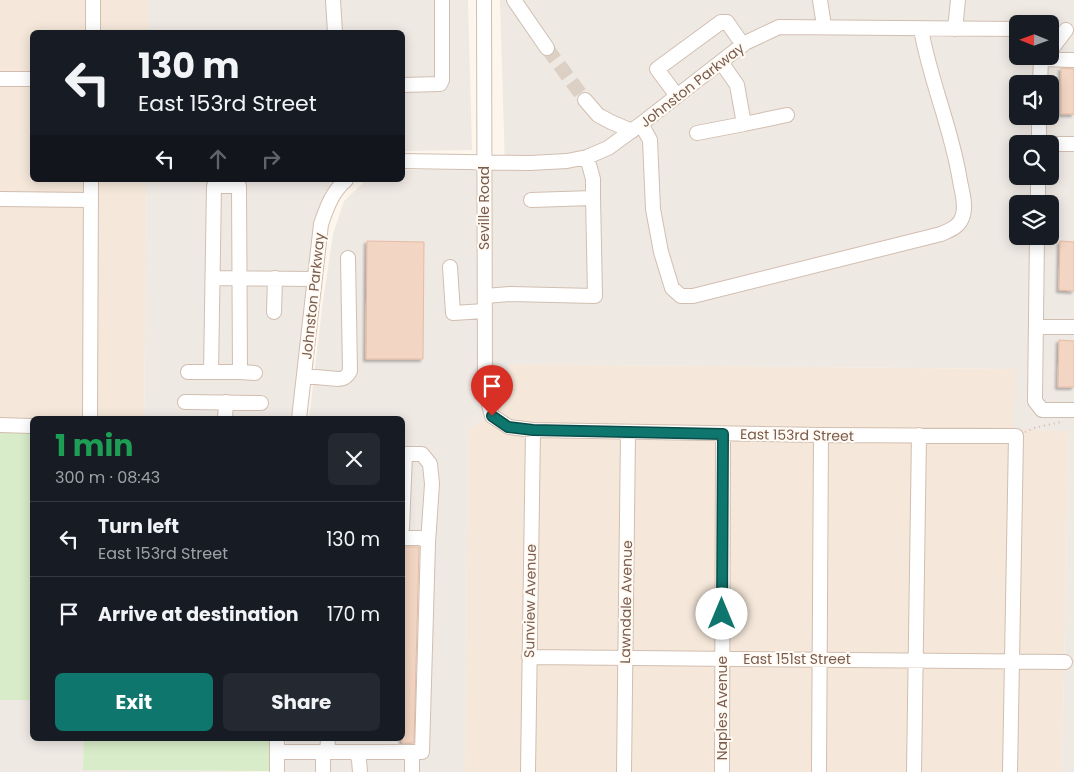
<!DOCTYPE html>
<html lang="en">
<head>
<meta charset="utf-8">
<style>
	:root { --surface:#171b24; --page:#242831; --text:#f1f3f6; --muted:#9ea1a6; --line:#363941; --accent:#0f766e }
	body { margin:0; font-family:Poppins,sans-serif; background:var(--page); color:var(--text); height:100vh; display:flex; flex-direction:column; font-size:19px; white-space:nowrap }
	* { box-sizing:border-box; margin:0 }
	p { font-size:16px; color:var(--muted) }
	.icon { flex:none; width:28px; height:28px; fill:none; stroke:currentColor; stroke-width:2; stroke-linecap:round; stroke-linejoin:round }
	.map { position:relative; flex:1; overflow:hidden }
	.details { position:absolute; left:30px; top:416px; width:375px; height:325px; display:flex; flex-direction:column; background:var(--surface); border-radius:8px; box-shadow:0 2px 12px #0003 }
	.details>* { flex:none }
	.guide { position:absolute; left:30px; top:30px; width:375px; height:152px; border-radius:8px; box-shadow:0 2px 12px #0003; background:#171b24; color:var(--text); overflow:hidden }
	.needle { width:32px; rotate:271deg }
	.buttons { position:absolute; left:1009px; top:15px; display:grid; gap:10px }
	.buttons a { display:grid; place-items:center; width:50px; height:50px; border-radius:8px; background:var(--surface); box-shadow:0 2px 12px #0003; font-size:25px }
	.pin { position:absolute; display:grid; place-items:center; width:42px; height:42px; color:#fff; margin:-51px -21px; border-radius:50% 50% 50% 0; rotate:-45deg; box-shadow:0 0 5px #0007 }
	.pin .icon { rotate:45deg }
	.me { position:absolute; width:55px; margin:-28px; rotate:0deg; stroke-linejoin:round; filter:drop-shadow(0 0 4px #0008) }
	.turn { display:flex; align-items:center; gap:18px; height:105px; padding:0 25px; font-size:22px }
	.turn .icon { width:65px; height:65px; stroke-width:2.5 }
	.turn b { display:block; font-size:35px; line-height:42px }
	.lanes { display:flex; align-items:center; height:48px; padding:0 25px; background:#0003; justify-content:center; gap:25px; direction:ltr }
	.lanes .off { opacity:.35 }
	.round { display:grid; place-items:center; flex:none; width:52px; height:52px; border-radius:8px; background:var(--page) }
	.overview { display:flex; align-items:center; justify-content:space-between; height:85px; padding:0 25px }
	h1 { font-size:30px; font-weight:700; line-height:38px; color:#1e9e55 }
	.button { display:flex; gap:10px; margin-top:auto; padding:10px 25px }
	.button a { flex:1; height:58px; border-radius:8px; background:var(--accent); color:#fff; font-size:20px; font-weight:700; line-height:58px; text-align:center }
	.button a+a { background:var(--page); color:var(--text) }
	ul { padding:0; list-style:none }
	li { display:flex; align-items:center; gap:15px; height:75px; padding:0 25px; border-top:1px solid var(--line) }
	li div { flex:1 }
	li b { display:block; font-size:19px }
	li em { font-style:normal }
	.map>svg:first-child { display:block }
	.residential { fill:#f5e8da }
	.industrial { fill:#efe9e4; fill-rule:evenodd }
	.green { fill:#d8ecc9 }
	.building { fill:#f3d5c3; stroke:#e6bba3; filter:url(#shadow) }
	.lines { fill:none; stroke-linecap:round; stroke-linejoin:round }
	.minor-tunnel { stroke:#dcd0c4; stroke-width:14; stroke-dasharray:14 7; stroke-linecap:butt }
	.minor-casing { stroke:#d1beb0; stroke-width:16 }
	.path { stroke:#d9b8a5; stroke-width:2; stroke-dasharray:1 4; stroke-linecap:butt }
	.minor { stroke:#fff; stroke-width:14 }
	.route-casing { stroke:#0a4d48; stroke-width:12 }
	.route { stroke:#0f766e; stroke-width:9 }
	.labels { text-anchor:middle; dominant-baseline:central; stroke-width:4; stroke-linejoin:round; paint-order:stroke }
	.street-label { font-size:14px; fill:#7a5c4d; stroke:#fffaf3 }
</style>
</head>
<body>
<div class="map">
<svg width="1074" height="772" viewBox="0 0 1074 772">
	<defs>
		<filter id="shadow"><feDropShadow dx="-2.5" dy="2.5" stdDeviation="1" flood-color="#0004"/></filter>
	</defs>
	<rect width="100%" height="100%" fill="#fdf6ec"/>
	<path class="residential" d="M0 0H149V32H32V180H147L144 419H32V434L0 433Z
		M509 364 1017 369 1069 431 1062 772H465L468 429 503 407Z"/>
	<path class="industrial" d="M149 0H468L472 150 403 151 402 32H149Z
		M500 0H1074V772H1062L1069 431 1013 430 1016 369 510 364 503 407 468 429 465 772H285L286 739H402V419H309L322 308 333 234 344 201 366 180H402L403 170 505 169ZM1018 24H1050V56H1018ZM1018 84H1050V116H1018ZM1018 144H1050V176H1018ZM1018 204H1050V236H1018Z
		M147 180H336L325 192 313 232 292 419H144Z
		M0 700H32V739H84V770L269 772H0Z"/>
	<path class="green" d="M0 425 32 426V700H0Z
		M84 739H270L269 771 83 770Z"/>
	<path class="building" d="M1061 68 1074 69V114H1061Z
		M367 241 424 242 423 359H366Z
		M1060 241 1074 242V291L1059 290Z
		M1059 340 1074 341V387H1058Z
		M402 547H419L414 743H402Z"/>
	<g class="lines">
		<path class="minor-tunnel" d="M547 48 585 100"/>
		<g class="minor-casing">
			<path id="minor" d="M333 0 335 32
				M484 0 485 389 492 416 509 427 533 430 821 435 1016 436 1010 772
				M514 0 547 48
				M820 0 824 26
				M955 29 958 0
				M93 32V0
				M1050 51 1066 30
				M1041 59 1074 60
				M0 79H32
				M1040 84 1041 59 1045 56
				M402 85 440 84 442 80V0
				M677 96 657 69 721 22H727L743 45
				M585 100 598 115 611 122 632 131
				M641 124 650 140 653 209 661 252 672 288 681 296H693L941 234C950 230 960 227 963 215 966 204 962 192 960 181 952 129 930 81 921 29
				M744 124 787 115
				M697 133 744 124 737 85 721 62
				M1039 144V116
				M1050 144H1074
				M402 161 530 163 567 161 587 157 608 148 641 124 745 43 779 27 1018 29
				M0 199 90 200
				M531 200 593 198V179L587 157
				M1038 204V176
				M1037 236 1035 401 1042 410H1074
				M450 267 453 313 485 311
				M213 278 315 279
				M485 296 510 294 595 296 593 197
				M274 312 275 278
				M1036 327H1074
				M188 372H211
				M240 372H211L214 186H239L240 372 255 373
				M304 376 338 379C344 379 347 377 350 371L348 258
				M185 402 261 403
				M90 419 91 180
				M225 419 226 402
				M299 419 321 224C327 207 332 192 346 180
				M0 425 32 426
				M402 454H422L430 464 432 484 428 543
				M402 528 405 454
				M529 657 1065 662
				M277 752H422L428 543 422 538H402
				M323 752V772
				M327 752 328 739
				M356 752 359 760 360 772
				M277 772V739
				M412 772V752
				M528 772 533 430
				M624 772 628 432
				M722 772 723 434
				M819 772 821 435
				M914 772 919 435"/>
		</g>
		<path class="path" d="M1025 432 1034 428 1061 422"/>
		<use href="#minor" class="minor"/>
	</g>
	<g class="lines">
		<g class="route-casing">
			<path id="route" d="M492 416 508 427 533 430 723 434 722 614"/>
		</g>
		<use href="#route" class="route"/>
	</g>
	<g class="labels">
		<g class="street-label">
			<text transform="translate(692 85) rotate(-38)">Johnston Parkway</text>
			<text transform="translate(484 208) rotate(-90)">Seville Road</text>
			<text transform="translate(313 296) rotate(-84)">Johnston Parkway</text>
			<text transform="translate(797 435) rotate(1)">East 153rd Street</text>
			<text transform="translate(530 601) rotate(-89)">Sunview Avenue</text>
			<text transform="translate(626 602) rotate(-89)">Lawndale Avenue</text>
			<text x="797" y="659">East 151st Street</text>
			<text transform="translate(722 708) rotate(-90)">Naples Avenue</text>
		</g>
	</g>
</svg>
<div class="buttons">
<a><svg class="needle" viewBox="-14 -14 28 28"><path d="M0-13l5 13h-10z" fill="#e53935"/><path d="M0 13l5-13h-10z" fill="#9ea1a6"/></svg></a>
<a><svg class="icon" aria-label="sound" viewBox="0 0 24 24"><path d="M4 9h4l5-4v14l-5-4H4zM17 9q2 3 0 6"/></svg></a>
<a><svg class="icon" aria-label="search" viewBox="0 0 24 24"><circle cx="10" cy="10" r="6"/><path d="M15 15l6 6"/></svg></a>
<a><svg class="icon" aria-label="layers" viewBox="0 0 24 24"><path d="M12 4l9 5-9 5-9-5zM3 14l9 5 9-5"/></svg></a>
</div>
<div class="pin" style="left:492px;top:416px;background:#d93025"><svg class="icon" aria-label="arrive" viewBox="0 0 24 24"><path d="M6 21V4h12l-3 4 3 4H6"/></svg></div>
<svg class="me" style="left:722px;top:614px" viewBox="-20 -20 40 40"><circle r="19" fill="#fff"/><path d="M0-13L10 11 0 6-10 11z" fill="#0f766e"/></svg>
<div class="guide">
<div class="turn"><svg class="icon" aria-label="left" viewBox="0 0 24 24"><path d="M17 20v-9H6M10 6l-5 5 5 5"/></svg><div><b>130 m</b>East 153rd Street</div></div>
<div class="lanes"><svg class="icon" aria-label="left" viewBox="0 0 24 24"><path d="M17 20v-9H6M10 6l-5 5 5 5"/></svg><svg class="icon off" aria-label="ahead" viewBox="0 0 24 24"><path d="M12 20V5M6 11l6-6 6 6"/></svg><svg class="icon off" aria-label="right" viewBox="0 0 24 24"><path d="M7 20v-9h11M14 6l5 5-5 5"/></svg></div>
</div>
<section class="details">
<div class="overview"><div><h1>1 min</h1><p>300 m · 08:43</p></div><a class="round"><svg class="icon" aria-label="close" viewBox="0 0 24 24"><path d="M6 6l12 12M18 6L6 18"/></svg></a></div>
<ul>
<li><svg class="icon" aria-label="left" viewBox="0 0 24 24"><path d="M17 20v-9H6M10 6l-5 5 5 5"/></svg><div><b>Turn left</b><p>East 153rd Street</p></div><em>130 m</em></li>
<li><svg class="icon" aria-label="arrive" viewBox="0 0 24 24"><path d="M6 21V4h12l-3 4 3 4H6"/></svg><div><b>Arrive at destination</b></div><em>170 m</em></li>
</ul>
<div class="button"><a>Exit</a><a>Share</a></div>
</section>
</div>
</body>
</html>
